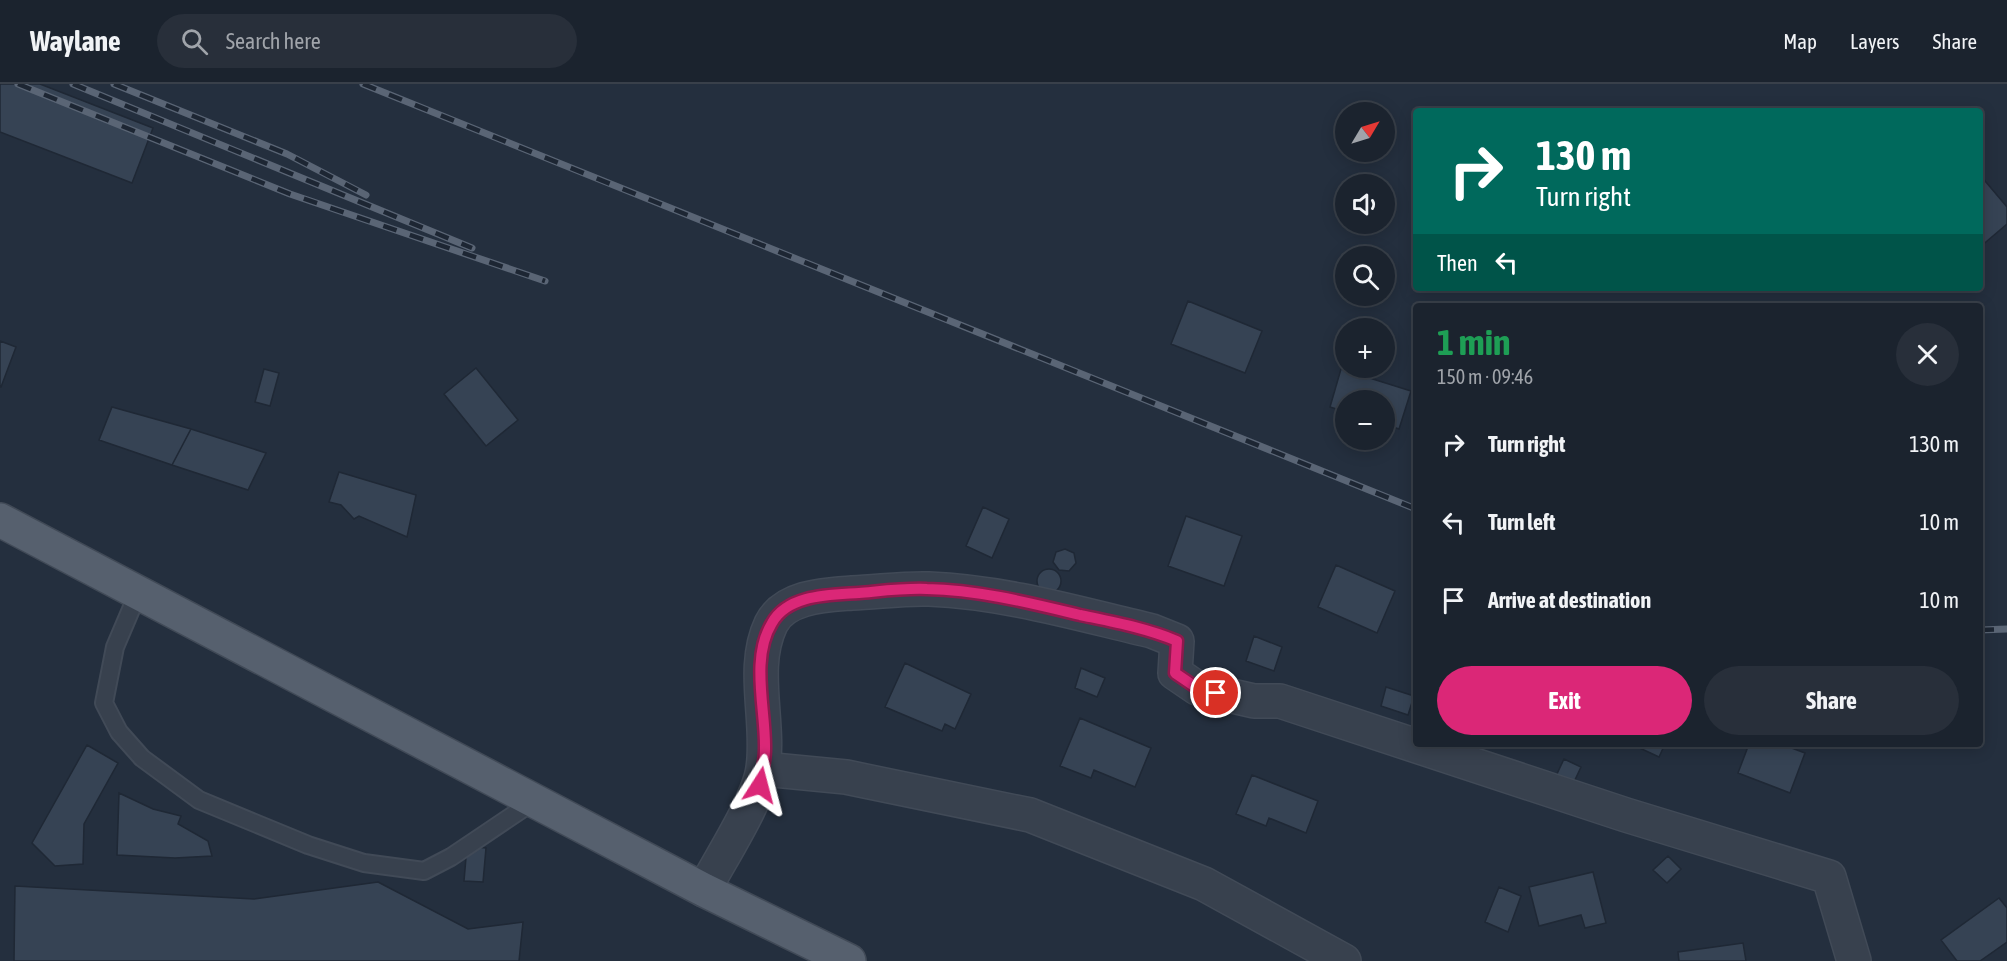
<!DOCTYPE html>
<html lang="en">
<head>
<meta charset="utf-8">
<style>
	:root { --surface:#1b232e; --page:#282f3a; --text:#f1f3f6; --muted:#a0a4aa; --line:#39404a; --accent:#db2777 }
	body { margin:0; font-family:"Asap Condensed",sans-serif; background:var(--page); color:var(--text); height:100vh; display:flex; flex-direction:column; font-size:22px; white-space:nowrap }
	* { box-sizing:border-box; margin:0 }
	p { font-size:20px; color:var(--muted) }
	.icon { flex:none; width:33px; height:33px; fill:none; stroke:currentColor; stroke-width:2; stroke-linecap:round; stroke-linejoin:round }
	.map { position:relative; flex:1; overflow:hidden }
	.panel { position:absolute; left:1413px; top:219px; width:570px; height:444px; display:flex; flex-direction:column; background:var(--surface); border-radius:6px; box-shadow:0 3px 15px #0003,0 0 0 2px var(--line) }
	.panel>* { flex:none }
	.banner { position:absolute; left:1413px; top:24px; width:570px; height:183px; border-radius:6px; box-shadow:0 3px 15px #0003,0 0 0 2px var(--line); background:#00695c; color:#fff; overflow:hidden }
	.needle { width:39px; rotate:52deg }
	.buttons { position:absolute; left:1335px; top:18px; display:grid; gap:12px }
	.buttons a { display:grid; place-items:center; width:60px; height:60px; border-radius:50%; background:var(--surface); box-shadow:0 3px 15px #0003,0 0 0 2px var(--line); font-size:30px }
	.pin { position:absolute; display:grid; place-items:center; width:51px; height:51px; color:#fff; margin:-26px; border:3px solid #fff; border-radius:50%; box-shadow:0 2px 6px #0007 }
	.me { position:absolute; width:66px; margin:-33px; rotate:9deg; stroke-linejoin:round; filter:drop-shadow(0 0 4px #0008) }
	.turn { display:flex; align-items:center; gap:21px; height:126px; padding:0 24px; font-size:27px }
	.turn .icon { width:78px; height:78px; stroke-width:2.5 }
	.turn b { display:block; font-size:42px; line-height:51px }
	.then { display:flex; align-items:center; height:57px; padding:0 24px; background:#0003; gap:12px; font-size:22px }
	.round { display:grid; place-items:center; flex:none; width:63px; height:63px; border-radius:32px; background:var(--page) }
	.overview { display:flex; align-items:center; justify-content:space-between; height:102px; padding:0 24px }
	h1 { font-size:36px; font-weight:700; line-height:45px; color:#1e9e55 }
	.cta { display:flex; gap:12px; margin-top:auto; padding:12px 24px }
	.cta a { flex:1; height:69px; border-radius:36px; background:var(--accent); color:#fff; font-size:24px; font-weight:700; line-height:69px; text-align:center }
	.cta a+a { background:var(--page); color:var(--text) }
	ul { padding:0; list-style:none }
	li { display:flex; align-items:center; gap:18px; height:78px; padding:0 24px }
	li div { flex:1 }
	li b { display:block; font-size:22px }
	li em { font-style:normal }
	header { display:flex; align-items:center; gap:36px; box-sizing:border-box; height:84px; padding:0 30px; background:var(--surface); border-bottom:2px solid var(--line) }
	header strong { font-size:28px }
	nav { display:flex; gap:33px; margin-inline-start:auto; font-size:21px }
	.search { width:420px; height:54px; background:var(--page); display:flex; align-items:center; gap:15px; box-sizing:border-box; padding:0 21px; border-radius:33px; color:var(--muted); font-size:22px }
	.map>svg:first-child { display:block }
	.building { fill:#364354; stroke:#1f2835; stroke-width:1.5 }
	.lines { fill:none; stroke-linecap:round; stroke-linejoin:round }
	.service-casing { stroke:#414a57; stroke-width:20 }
	.minor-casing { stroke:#414a57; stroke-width:36 }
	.primary-casing { stroke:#414a57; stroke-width:36 }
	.service { stroke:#38414e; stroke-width:16 }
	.minor { stroke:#38414e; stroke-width:33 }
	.primary { stroke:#56606e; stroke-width:33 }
	.rail-casing { stroke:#5a6575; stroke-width:7 }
	.rail { stroke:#1d2633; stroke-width:4.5; stroke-dasharray:14; stroke-linecap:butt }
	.route-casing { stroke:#8e194d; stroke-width:15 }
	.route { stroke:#db2777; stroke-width:10 }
</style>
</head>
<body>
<header>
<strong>Waylane</strong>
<div class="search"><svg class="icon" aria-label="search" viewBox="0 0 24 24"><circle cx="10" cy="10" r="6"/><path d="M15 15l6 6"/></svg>Search here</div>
<nav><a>Map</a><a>Layers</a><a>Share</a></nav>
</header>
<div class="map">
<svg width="2007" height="877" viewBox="0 0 2007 877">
	<rect width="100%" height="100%" fill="#242f3e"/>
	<path class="building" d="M0 0H40L153 44 132 99 0 48Z
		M1980 91 2007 123V140L1980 163Z
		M1188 217 1262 247 1245 289 1171 260Z
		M0 257 16 263 1 303H0Z
		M476 284 518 336 486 362 444 310Z
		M264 285 279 289 270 322 255 318Z
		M1341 285 1411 307 1399 345 1384 340V316H1346V328L1330 323Z
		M112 323 191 345 172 381 99 356Z
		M191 345 266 369 248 406 172 381Z
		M339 388 416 411 407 453 359 432 354 435 341 421 329 418Z
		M983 423 1009 435 992 474 966 462Z
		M1186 432 1242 452 1224 502 1168 482Z
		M1065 465 1074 469 1076 479 1069 487 1059 486 1053 478 1056 468Z
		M1336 481 1395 507 1377 549 1318 523Z
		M1037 497a12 12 0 1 1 24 0a12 12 0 1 1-24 0Z
		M1254 552 1282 563 1274 587 1246 577Z
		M905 579 971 610 955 645 945 640 942 647 885 623Z
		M1081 584 1105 594 1097 613 1075 604Z
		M1386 603 1414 612 1408 631 1381 622Z
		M1080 634 1151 664 1135 703 1094 686 1091 694 1060 682Z
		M1631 660H1665L1659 673Z
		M1749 660H1781L1805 669 1790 709 1738 689Z
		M87 661 118 679 84 740 83 780 55 782 32 759Z
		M1564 675 1581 683 1573 700 1556 692Z
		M1252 691 1318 717 1306 749 1269 734 1266 742 1236 730Z
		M119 709 153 725 181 732 178 740 208 757 212 772 175 774 117 771Z
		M467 762 486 764 483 798 464 797Z
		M1668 772 1681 785 1667 799 1653 786Z
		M1593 788 1606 839 1585 844 1581 831 1539 842 1529 803Z
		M378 798 468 845 523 838 519 877H14L15 802 254 815Z
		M1499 803 1521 812 1508 848 1485 838Z
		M1999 814 2007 824V858L1980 877H1957L1941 856Z
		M1743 859 1746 877H1679L1678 868Z"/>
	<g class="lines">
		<g class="service-casing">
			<path id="service" d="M138 509 115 563 104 619 119 648 142 674 199 716 308 761 364 779 424 787 451 773 534 717"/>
		</g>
		<g class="minor-casing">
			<path id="minor" d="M763 685 846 693 1030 731 1204 800 1344 877
				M704 806C720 775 759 716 763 684 770 637 750 584 771 540 785 512 826 511 852 509 878 508 904 504 929 505 1005 508 1079 530 1152 547L1177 557 1175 589 1197 604 1254 617H1280L1626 731 1829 793 1854 877"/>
		</g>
		<g class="primary-casing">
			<path id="primary" d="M0 436 704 806 849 877"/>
		</g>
		<use href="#service" class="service"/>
		<use href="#minor" class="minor"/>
		<use href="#primary" class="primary"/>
		<g class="rail-casing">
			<path id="rail" d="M18 0 290 110 545 197
				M73 0 472 164
				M114 0 287 70 366 111
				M363 0 1416 425
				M1980 546 2007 545"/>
		</g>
		<use href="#rail" class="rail"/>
	</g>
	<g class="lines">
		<g class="route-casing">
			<path id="route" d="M760 701C762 689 765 677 765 665 766 626 750 575 772 539 788 510 831 511 859 509 882 507 905 504 927 505 979 506 1030 519 1080 531 1113 538 1146 544 1177 557L1175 589 1197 604 1216 609"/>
		</g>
		<use href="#route" class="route"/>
	</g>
</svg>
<div class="buttons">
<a><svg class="needle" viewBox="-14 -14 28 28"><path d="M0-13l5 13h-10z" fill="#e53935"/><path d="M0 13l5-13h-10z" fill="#a0a4aa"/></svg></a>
<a><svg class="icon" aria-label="sound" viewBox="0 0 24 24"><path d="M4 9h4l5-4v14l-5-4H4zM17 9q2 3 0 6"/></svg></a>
<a><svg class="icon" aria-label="search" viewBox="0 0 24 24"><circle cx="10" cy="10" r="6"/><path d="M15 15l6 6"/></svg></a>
<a>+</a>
<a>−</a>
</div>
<div class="pin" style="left:1216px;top:609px;background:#d93025"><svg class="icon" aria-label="arrive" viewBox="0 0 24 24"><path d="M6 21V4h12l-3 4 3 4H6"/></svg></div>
<svg class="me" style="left:760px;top:701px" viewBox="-20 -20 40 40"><path d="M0-17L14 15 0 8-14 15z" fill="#db2777" stroke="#fff" stroke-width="4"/></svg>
<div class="banner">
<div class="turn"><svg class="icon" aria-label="right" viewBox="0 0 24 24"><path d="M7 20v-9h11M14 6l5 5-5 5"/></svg><div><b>130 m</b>Turn right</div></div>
<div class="then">Then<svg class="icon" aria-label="left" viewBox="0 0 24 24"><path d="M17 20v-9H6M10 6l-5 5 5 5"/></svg></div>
</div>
<section class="panel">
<div class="overview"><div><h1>1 min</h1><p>150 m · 09:46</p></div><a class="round"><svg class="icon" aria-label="close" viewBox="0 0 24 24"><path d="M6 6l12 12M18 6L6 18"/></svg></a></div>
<ul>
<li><svg class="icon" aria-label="right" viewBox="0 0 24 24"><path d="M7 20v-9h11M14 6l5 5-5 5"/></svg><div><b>Turn right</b></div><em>130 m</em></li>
<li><svg class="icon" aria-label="left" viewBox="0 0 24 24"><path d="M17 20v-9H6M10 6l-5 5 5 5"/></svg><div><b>Turn left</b></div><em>10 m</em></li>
<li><svg class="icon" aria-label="arrive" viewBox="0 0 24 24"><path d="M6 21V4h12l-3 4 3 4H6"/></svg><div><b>Arrive at destination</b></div><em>10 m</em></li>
</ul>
<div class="cta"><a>Exit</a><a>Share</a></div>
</section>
</div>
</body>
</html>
